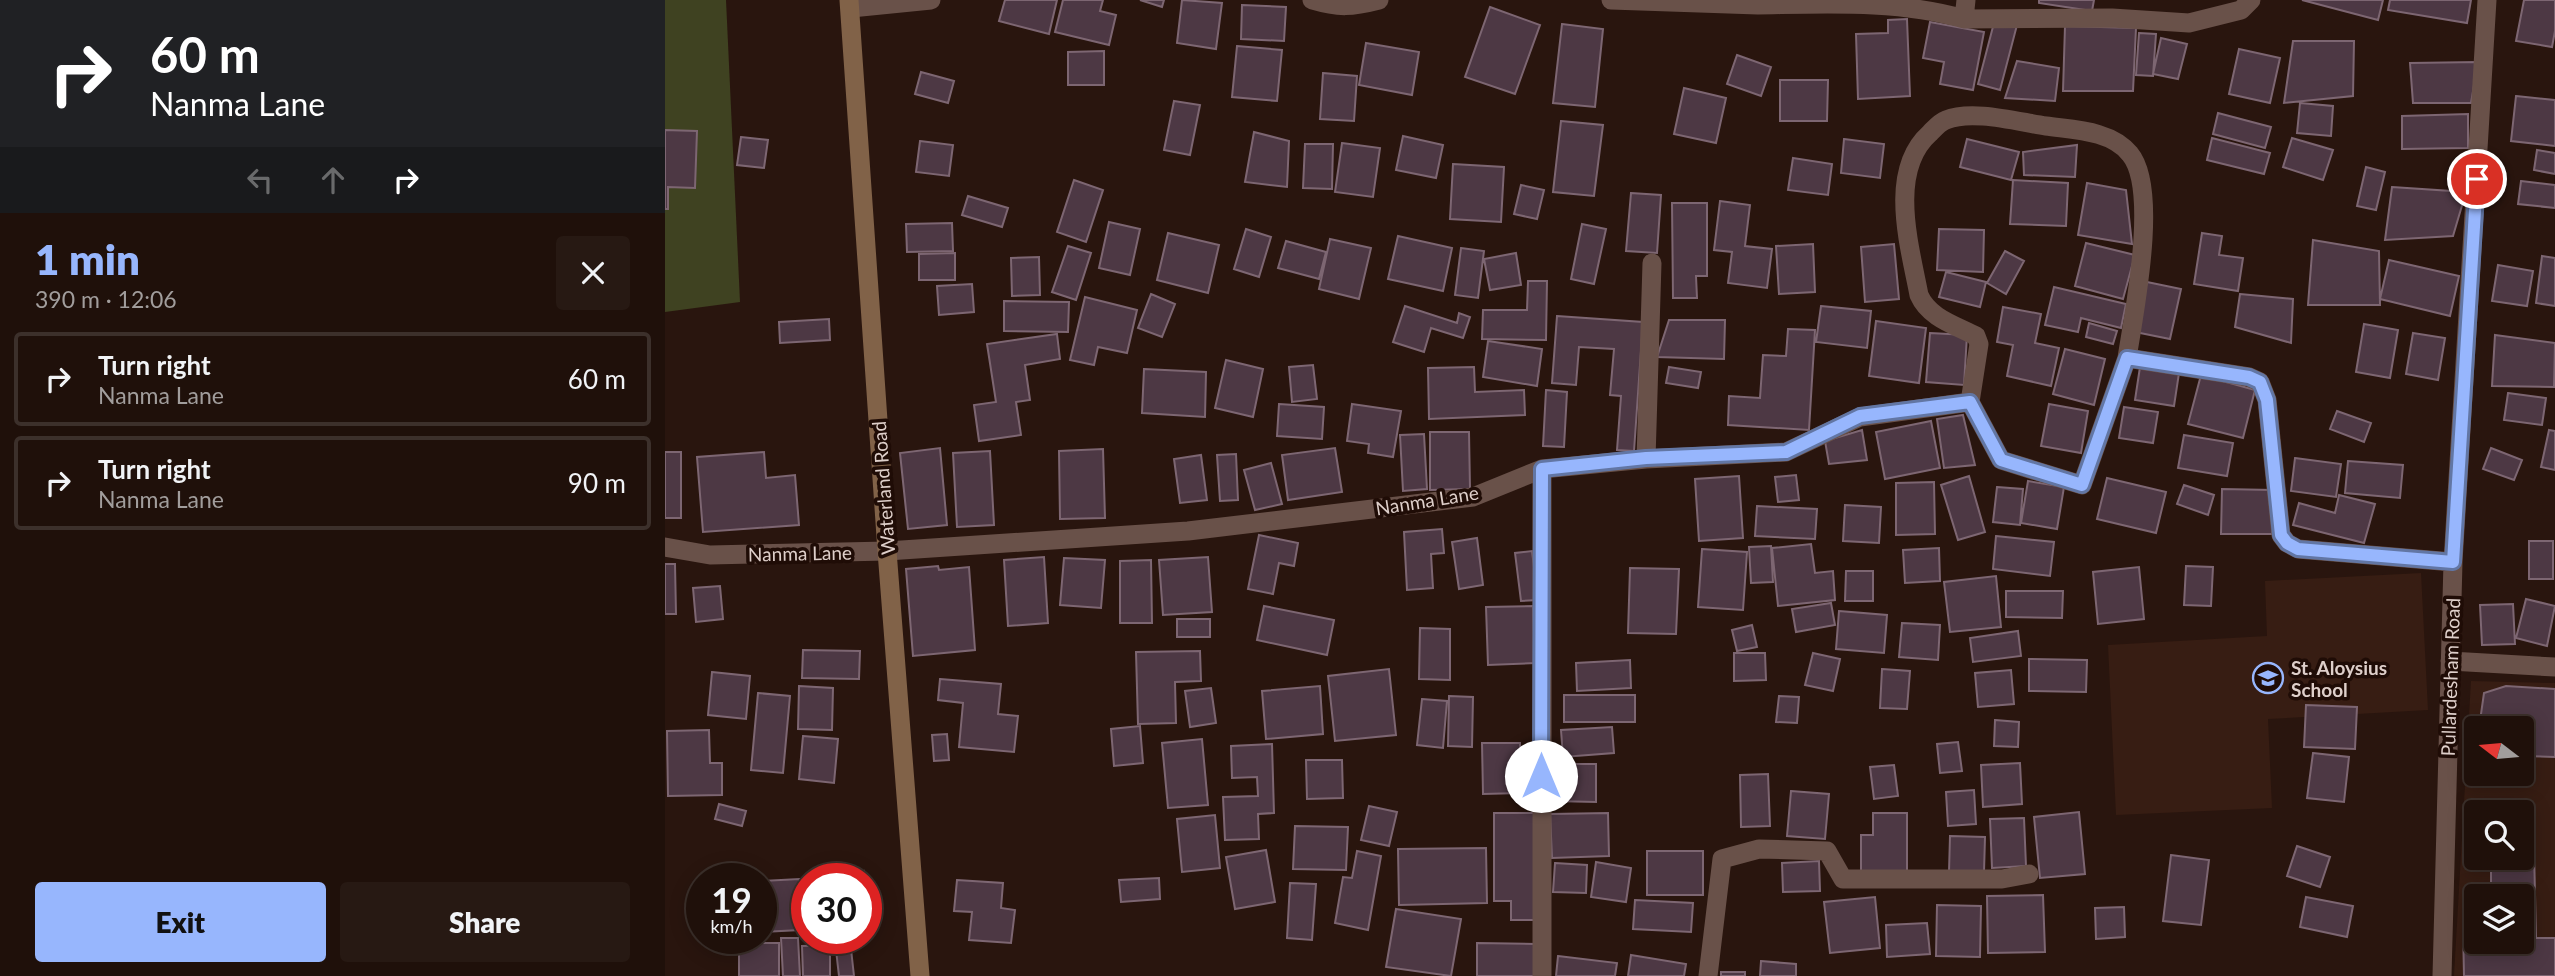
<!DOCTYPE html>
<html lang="en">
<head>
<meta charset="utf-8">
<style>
	:root { --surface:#1f100a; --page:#271913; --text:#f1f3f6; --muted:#a19d9c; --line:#3c302b; --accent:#97b6fd }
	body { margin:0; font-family:Lato,sans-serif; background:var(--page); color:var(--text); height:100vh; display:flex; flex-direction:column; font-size:26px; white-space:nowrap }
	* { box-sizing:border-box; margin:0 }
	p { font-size:23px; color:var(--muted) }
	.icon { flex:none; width:38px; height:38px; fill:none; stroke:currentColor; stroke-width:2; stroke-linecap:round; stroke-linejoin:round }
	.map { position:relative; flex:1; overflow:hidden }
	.details { display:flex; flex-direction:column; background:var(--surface); width:665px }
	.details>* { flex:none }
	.guide { background:#202124; color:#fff; overflow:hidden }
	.needle { width:46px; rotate:286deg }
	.buttons { position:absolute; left:1799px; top:716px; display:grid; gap:14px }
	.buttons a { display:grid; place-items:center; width:70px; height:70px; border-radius:7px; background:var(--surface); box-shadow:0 4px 18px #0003,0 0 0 2px var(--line); font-size:35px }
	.speed { position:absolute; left:21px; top:863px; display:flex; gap:14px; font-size:35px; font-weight:700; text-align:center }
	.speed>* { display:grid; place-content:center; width:91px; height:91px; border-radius:50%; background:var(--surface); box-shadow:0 4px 18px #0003,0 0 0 2px var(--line); line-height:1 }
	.speed small { font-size:18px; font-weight:400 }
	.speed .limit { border:10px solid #d22; background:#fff; color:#111 }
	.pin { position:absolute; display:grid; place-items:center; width:60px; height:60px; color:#fff; margin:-30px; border:4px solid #fff; border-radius:50%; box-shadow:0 2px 7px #0007 }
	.me { position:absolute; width:77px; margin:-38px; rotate:0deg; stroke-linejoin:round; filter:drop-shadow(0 0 5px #0008) }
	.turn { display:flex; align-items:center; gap:24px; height:147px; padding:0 35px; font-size:32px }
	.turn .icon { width:91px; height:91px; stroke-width:2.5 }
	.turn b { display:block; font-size:49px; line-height:60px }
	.lanes { display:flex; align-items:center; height:66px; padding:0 35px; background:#0003; justify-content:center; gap:35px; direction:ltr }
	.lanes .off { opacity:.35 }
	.round { display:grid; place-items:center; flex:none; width:74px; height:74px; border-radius:7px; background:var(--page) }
	.overview { display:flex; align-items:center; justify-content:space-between; height:119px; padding:0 35px }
	h1 { font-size:42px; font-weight:800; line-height:52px; color:var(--accent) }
	.action { display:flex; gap:14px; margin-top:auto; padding:14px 35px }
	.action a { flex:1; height:80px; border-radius:7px; background:var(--accent); color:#111; font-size:28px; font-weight:800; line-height:80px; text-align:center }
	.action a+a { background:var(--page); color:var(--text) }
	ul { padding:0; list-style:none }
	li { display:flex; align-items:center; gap:21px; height:94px; margin:0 14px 10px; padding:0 21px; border:4px solid var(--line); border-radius:7px }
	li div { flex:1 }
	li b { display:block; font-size:26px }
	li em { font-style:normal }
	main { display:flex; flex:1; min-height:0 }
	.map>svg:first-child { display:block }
	.built { fill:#371d13; fill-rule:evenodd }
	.green { fill:#3f4221 }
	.building { fill:#4d3844; stroke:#7d6672; stroke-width:2 }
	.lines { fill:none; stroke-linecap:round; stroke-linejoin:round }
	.minor { stroke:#695149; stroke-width:19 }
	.secondary { stroke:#816248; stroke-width:19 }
	.route-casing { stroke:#6276a4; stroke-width:18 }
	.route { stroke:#97b6fd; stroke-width:12 }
	.labels { text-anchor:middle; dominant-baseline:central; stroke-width:7; stroke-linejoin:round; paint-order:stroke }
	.street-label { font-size:19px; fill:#decfca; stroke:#1f0c06 }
	.poi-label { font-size:19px; font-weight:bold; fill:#decfca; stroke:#1f0c06; text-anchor:start }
</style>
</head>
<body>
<main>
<section class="details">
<div class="guide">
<div class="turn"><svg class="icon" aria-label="right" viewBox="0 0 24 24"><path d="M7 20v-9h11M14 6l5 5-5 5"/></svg><div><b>60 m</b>Nanma Lane</div></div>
<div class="lanes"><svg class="icon off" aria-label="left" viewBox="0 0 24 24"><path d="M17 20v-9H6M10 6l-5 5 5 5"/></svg><svg class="icon off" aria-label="ahead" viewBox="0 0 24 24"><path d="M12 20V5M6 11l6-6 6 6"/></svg><svg class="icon" aria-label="right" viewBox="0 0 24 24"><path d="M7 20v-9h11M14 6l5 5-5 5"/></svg></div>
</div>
<div class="overview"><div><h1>1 min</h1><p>390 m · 12:06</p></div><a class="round"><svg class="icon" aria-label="close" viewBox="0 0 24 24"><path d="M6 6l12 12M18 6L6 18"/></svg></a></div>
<ul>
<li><svg class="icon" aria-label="right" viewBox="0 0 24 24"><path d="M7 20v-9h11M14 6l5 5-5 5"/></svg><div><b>Turn right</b><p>Nanma Lane</p></div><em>60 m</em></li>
<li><svg class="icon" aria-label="right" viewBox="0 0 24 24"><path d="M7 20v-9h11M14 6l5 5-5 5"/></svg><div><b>Turn right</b><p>Nanma Lane</p></div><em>90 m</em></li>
</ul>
<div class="action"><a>Exit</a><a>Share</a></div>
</section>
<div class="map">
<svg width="1890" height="976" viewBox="0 0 1890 976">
	<rect width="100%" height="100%" fill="#29150e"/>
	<path class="built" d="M1756 573 1763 710 1603 719 1607 808 1451 815 1443 645 1602 636 1600 581Z
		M1806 681 1890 683V976H1789ZM1811 728H1857V774H1811ZM1811 812H1857V858H1811ZM1811 896H1857V942H1811Z"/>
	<path class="green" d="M0 0H61L75 302 0 312Z"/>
	<path class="building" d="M340 0H392L384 34 334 21Z
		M398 0H438L435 11 451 15 444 45 390 32Z
		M475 0H499L497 7Z
		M517 0 557 3 551 49 512 43Z
		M1374 0H1429L1427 11 1374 3Z
		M1637 0H1718L1713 20Z
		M1725 0H1806L1802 23 1723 10Z
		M1859 0H1890V31L1887 47 1851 41Z
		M577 5 621 7 619 41 576 39Z
		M825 7 875 25 850 94 800 77Z
		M1242 19 1245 96 1193 99 1191 34 1223 33V20Z
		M1330 19 1352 25 1335 90 1313 84Z
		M1265 22 1319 32 1308 90 1275 84 1279 62 1258 58Z
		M897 24 938 29 930 107 888 103Z
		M1400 26 1471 28 1468 91H1398Z
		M1474 33 1491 34 1488 76 1471 75Z
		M1496 38 1522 44 1513 79 1488 74Z
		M1628 41H1689L1688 96 1619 103Z
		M701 43 754 52 747 95 694 85Z
		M572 46 617 50 612 101 567 97Z
		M1574 49 1615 58 1605 103 1564 94Z
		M439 51V85H403V52Z
		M1072 55 1106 67 1096 96 1062 84Z
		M1352 61 1394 68 1390 101 1340 98Z
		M1813 62 1806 103H1748L1745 63Z
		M256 72 289 81 283 103 250 94Z
		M658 73 692 76 689 121 655 119Z
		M1115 80H1163L1162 121H1115Z
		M1019 88 1061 98 1051 143 1009 134Z
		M1851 96 1890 100V146L1846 141Z
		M509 101 535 105 525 155 499 150Z
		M1635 103 1668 106 1666 136 1632 133Z
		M1553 113 1606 127 1600 148 1548 134Z
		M1803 114V148L1737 149V116Z
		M896 121 938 125 929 196 888 192Z
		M0 130 32 131 30 188 3 187V209H0Z
		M589 132 624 141 622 187 580 182Z
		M738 136 778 145 771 178 731 170Z
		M76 137 103 140 99 168 72 165Z
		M1547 138 1605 153 1599 174 1542 160Z
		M1627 138 1668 150 1658 180 1618 167Z
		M1179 139 1219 144 1215 178 1176 173Z
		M1302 139 1354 152 1346 180 1295 167Z
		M255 141 288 145 284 176 251 172Z
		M677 143 715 148 708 197 670 192Z
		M640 144H668L667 189 638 188Z
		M1412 145 1410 177 1359 175 1358 152Z
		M1872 150 1890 153V174L1869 170Z
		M1128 158 1167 164 1163 195 1123 190Z
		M788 164 839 167 836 222 785 219Z
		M1701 167 1720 172 1711 210 1692 206Z
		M409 180 438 190 421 242 392 232Z
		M1348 180 1403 183 1401 226 1345 224Z
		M1856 181 1890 185V208L1853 204Z
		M1422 183 1461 190 1467 244 1413 235Z
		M856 185 879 190 872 219 849 214Z
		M1727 187 1801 192 1788 236 1720 240Z
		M966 193 996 195 992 253 961 251Z
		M303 196 343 208 337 227 297 215Z
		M1055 201 1085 205 1080 246 1107 249 1102 288 1063 283 1067 252 1049 250Z
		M1007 203H1042V276H1031L1032 298H1008Z
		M444 222 475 229 465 275 434 268Z
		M287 223 288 251 242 252 241 224Z
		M917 224 941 229 929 284 906 279Z
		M581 229 606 237 594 277 569 269Z
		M1274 229 1319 230 1318 272 1272 270Z
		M503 233 554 245 543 293 492 280Z
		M1537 233 1557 236 1554 255 1578 258 1573 291 1529 284Z
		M733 236 787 248 778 291 723 279Z
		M665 239 706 248 694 299 654 289Z
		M1648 240 1714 251 1715 305H1643Z
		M621 241 661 252 654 279 613 268Z
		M1421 243 1470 255 1458 299 1410 286Z
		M1148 244 1150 292 1114 294 1111 246Z
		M1229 244 1234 299 1200 302 1196 247Z
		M403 246 426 253 411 300 387 292Z
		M796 248 819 251 813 298 790 295Z
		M1340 251 1359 261 1341 294 1322 283Z
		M290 253V280H254V254Z
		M851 253 856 285 825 290 819 259Z
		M1877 256 1890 258V306L1871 303Z
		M374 257 375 295 347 296 346 258Z
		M1724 260 1794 276 1785 316 1715 299Z
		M1833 265 1868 271 1862 306 1827 301Z
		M1281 272 1321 282 1315 307 1274 297Z
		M863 281H882L881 340 817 339 818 310H862Z
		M1482 282 1516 289 1505 339 1470 332Z
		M307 284 309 312 274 315 272 286Z
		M1389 287 1461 304 1456 328 1416 318 1413 332 1380 325Z
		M486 294 510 304 497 337 473 328Z
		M1575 294 1628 299 1626 343 1570 327Z
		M420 297 472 310 462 353 433 347 429 365 405 360Z
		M339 301 404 302 403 332 339 331Z
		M740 306 792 323 794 313 805 317 798 338 766 328 759 352 728 342Z
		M1156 306 1206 311 1202 348 1151 342Z
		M1338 307 1376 314 1370 343 1394 348 1386 386 1342 376 1348 345 1332 342Z
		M892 316 978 322 969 451 952 450 956 396 945 395 949 349 914 347 911 385 887 383Z
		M164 319 165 340 115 343 114 322Z
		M1004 320H1060L1059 359 992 357Z
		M1211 321 1261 328 1254 383 1204 376Z
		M1424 323 1452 331 1448 344 1421 337Z
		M1699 324 1733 330 1725 378 1691 372Z
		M1123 329 1150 330 1144 430 1063 425 1064 396 1095 398 1098 355 1121 356Z
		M1265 333 1302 335 1299 385 1261 382Z
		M1748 333 1780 338 1773 380 1741 374Z
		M392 334 395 359 360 365 365 400 351 402 356 435 314 441 309 405 331 402 322 344Z
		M1830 335 1890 343 1889 387 1827 386Z
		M823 341 877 349 872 386 818 377Z
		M1400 349 1440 359 1429 405 1388 394Z
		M561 360 598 369 588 417 550 408Z
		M648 365 652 399 627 402 624 367Z
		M809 367 810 392 859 390 860 415 764 419 763 368Z
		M1004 367 1036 372 1033 388 1001 383Z
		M1475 367 1514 373 1509 406 1470 400Z
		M479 369 541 372 540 417 477 413Z
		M1536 375 1590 390 1578 438 1523 424Z
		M881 390 902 392 899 447 878 446Z
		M1843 393 1881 398 1877 425 1839 420Z
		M614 404 659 407 657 439 612 436Z
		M687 404 736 411 728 457 703 453 704 444 682 441Z
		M1384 404 1423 411 1416 453 1376 446Z
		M1459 407 1493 412 1488 443 1454 438Z
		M1672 411 1706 423 1699 442 1665 429Z
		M1298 415 1310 465 1279 468 1272 419Z
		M1266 421 1275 468 1220 479 1211 432Z
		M1197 430 1202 460 1164 464 1160 441Z
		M1884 430 1890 431V470L1876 467Z
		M765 432H804L805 489 765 490Z
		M759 434 762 489 738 491 735 435Z
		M1519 435 1568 443 1562 476 1513 468Z
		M275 448 282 525 243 529 235 453Z
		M670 448 677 492 623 500 617 455Z
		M1826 448 1857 460 1849 480 1818 469Z
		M438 449 440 518 395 519 394 451Z
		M325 451 329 525 292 527 288 453Z
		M0 452H16V518H0Z
		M99 452 101 478 130 475 134 525 38 532 32 457Z
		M571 454 573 500 555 501 552 455Z
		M536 455 542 500 515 503 509 459Z
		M1630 458 1676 464 1671 497 1626 491Z
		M1683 461 1738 465 1735 498 1680 493Z
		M606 463 617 504 590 510 579 470Z
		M1131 475 1134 500 1113 502 1110 477Z
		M1074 476 1078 538 1034 541 1030 479Z
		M1304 476 1320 532 1293 540 1276 485Z
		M1442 478 1501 492 1491 533 1432 519Z
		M1363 481 1399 487 1392 529 1356 523Z
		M1269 482 1270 534 1231 535V483Z
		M1519 485 1549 495 1543 515 1512 504Z
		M1332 487 1358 489 1355 525 1328 522Z
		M1557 489 1608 490 1607 534H1556Z
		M1674 495 1710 504 1699 543 1628 525 1634 503 1670 513Z
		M1180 505 1216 507 1214 543 1178 541Z
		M1092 506 1152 509 1150 539 1090 536Z
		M777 529 779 553 766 554 768 588 742 590 739 532Z
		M594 535 633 543 629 566 614 563 608 594 583 589Z
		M1331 536 1389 542 1385 576 1328 569Z
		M812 538 818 585 794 589 787 542Z
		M1864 541H1888V579H1864Z
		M1146 544 1150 573 1168 571 1170 600 1113 606 1107 548Z
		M1106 546 1108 582 1086 583 1084 547Z
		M1274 548 1275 581 1240 583 1238 550Z
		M1037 549 1082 552 1078 610 1033 607Z
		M867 551 873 600 856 601 850 553Z
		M379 557 383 623 343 626 339 560Z
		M543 557 547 612 498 615 494 560Z
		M399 558 440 560 436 608 395 605Z
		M486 560 487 623H455V561Z
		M0 564H10L11 614H0Z
		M273 566 274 570 304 567 310 650 248 656 241 569Z
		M1521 566 1548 567 1546 606 1519 605Z
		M1474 567 1479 619 1433 624 1428 572Z
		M965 568 1014 569 1011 634 963 633Z
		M1181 571H1208V601H1180Z
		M1331 576 1336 627 1285 632 1279 582Z
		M55 586 58 619 31 622 28 588Z
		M1341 591H1398L1397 618 1341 617Z
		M1861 599 1890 606 1882 646 1851 638Z
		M1166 603 1170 625 1131 632 1127 609Z
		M1848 604 1850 644 1817 645 1815 605Z
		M599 606 669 620 662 655 592 640Z
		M868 606 870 663 823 665 821 607Z
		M1174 611 1222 615 1219 653 1171 649Z
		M512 619H545V637H512Z
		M1237 623 1275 625 1273 660 1234 657Z
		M1087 625 1092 647 1072 651 1067 630Z
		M755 628 785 629V680L754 679Z
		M1353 631 1356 656 1308 662 1305 638Z
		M138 650 195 651 194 679 137 678Z
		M535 651 536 681 510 682 511 723 473 724 471 652Z
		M1069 653H1100L1101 680 1069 681Z
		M1148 653 1175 659 1168 691 1140 685Z
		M1364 659 1422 660 1421 692 1364 691Z
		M965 660 966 688 912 691 911 663Z
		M724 669 731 735 670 741 663 676Z
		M1217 669 1245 671 1242 709 1215 708Z
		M1346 670 1349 704 1313 707 1310 673Z
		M47 672 85 676 81 719 43 715Z
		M275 679 336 684 333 714 353 716 349 752 294 747 298 703 273 700Z
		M134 686 168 688 167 730 133 729Z
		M655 686 658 734 601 739 597 691Z
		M1841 686 1890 689V757L1857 756V728H1814L1819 693Z
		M546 688 551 723 525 727 520 691Z
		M93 693 125 696 118 773 86 770Z
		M899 695H970V722H899Z
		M784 696 808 697 807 747 783 746Z
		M1114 696 1134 697 1132 723 1111 722Z
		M757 699 782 701 778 748 752 745Z
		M1641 705 1692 707 1690 749 1639 747Z
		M1330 720 1354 722 1353 747 1329 746Z
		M475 726 478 763 449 766 446 729Z
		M947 727 949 753 898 757 896 730Z
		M44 730 45 763H57V795L3 796 2 731Z
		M282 734 284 760 269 761 267 735Z
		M138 736 173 739 169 783 134 779Z
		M537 739 543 805 503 808 497 743Z
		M1293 742 1297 771 1275 773 1272 744Z
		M817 743H855L856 793 818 794Z
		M607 744 609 813 593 814 594 839 560 840 558 797 593 796 592 777 567 778 566 746Z
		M1648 753 1684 757 1679 802 1642 798Z
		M641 760H677L678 798 642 799Z
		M1355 763 1357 804 1318 807 1316 765Z
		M888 764H931V802L888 801Z
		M1229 765 1233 796 1209 799 1205 767Z
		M1103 774 1105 826 1076 827 1075 775Z
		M1309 790 1311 824 1283 826 1281 792Z
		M1126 791 1164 794 1160 839 1122 836Z
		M54 804 81 811 77 826 50 819Z
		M1868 805 1871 938H1890V976H1799L1798 927H1811V942H1857V896H1826V858H1857V812H1825V806Z
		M704 806 732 812 724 846 696 840Z
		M1414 812 1420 874 1375 878 1369 817Z
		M829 813H870V920H846V901H829Z
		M943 813 944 856 887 858 885 814Z
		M1208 813H1242V874H1196V835H1208Z
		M550 815 555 868 517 872 512 819Z
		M1359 818 1361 866 1327 868 1325 819Z
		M630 826 683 827 681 870 628 869Z
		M1285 836 1320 837 1319 872H1284Z
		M1632 846 1665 857 1655 887 1622 876Z
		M821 848 822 903 734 905 733 849Z
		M601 850 610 902 570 909 561 857Z
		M692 851 716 856 703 930 670 923 678 877 687 878Z
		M982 851H1038V895H982Z
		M1506 855 1544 860 1536 925 1498 921Z
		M1154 861 1155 891 1118 892 1117 863Z
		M931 862 966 868 961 902 926 897Z
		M890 863 922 865 921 893 888 892Z
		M199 871 200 878H173L172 876Z
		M494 878 495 899 456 902 454 880Z
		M134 879 135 930 96 932V881Z
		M292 880 338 883 336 908 350 910 346 943 304 940 307 912 289 911Z
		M201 883 207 916 201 917Z
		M625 883 651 884 647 940 622 938Z
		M1378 895 1380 952 1323 953 1322 896Z
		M1210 897 1215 948 1165 953 1159 902Z
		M1641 897 1688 906 1682 937 1635 927Z
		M970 900 1028 903 1026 932 968 929Z
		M1272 905 1316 906 1315 957 1271 956Z
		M1459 907 1460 937 1431 939 1430 908Z
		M731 909 796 919 786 976 721 967Z
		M1262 923 1265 954 1222 957 1221 925Z
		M116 938H133L135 976H118Z
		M74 943H114V976H74Z
		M812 943 871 944V976H812Z
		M165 945V976H138L137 946Z
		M186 949 189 976H174L171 950Z
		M966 955 1021 964 1019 976H963Z
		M893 956 952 963 950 976H891Z
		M1096 961 1131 964V976H1095Z
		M1056 972H1080V976H1056Z"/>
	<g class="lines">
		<path class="minor" d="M647 0C674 8 687 7 714 0
			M946 0 1093 5V0
			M1301 0 1299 19 1447 18 1524 23 1576 10 1586 0
			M1093 5C1160 4 1234 0 1299 19
			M186 8 266 0
			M1305 402 1314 344 1311 336C1290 325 1264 318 1254 295 1245 247 1222 171 1265 133 1269 129 1275 122 1281 120 1307 109 1353 122 1381 126 1408 130 1446 130 1465 154 1494 189 1469 313 1462 358
			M981 459 987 263
			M0 547 45 555 222 551 523 531 808 497 877 469 981 459 1121 452 1195 417 1305 402 1336 460 1417 485 1462 358 1584 377 1595 382 1602 400 1616 535 1622 543 1633 549 1788 562
			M1785 661 1890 667
			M877 976V469
			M1043 976 1057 859 1094 849 1162 851 1178 879H1337L1364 874
			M1777 976 1788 562 1822 0"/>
		<path class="secondary" d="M184 0 222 551 255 976"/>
	</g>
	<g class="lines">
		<g class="route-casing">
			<path id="route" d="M876 776 877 469 981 458 1121 452 1195 416 1305 402 1336 460 1417 485 1462 358 1584 377 1595 382 1602 400 1616 535 1622 543 1633 549 1788 562 1812 179"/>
		</g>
		<use href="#route" class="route"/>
	</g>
	<defs>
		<g id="school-ring" transform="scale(1.575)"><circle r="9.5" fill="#1f0c06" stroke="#97b6fd" stroke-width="1.5"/><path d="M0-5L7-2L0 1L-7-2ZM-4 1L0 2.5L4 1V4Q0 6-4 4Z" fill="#97b6fd"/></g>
	</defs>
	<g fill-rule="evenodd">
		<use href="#school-ring" x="1603" y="678"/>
	</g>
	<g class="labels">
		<g class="street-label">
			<text transform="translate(218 488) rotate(-94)">Waterland Road</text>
			<text transform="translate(762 500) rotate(-9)">Nanma Lane</text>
			<text transform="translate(135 553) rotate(-1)">Nanma Lane</text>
			<text transform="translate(1785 677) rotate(-88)">Pullardesham Road</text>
		</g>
		<g class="poi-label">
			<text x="1626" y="667">St. Aloysius<tspan x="1626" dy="22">School</tspan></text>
		</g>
	</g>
</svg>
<div class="buttons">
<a><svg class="needle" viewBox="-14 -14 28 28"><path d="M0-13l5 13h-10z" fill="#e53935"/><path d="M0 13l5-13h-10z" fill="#a19d9c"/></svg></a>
<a><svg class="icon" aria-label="search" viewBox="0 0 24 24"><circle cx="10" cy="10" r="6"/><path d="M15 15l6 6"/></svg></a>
<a><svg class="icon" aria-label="layers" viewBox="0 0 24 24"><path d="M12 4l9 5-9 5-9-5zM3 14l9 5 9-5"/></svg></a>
</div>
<div class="speed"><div>19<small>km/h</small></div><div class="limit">30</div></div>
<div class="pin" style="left:1812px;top:179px;background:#d93025"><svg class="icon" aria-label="arrive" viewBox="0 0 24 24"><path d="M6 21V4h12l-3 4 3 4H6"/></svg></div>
<svg class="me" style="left:876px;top:776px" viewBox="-20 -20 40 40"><circle r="19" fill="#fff"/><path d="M0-13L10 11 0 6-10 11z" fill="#97b6fd"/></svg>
</div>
</main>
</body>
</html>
